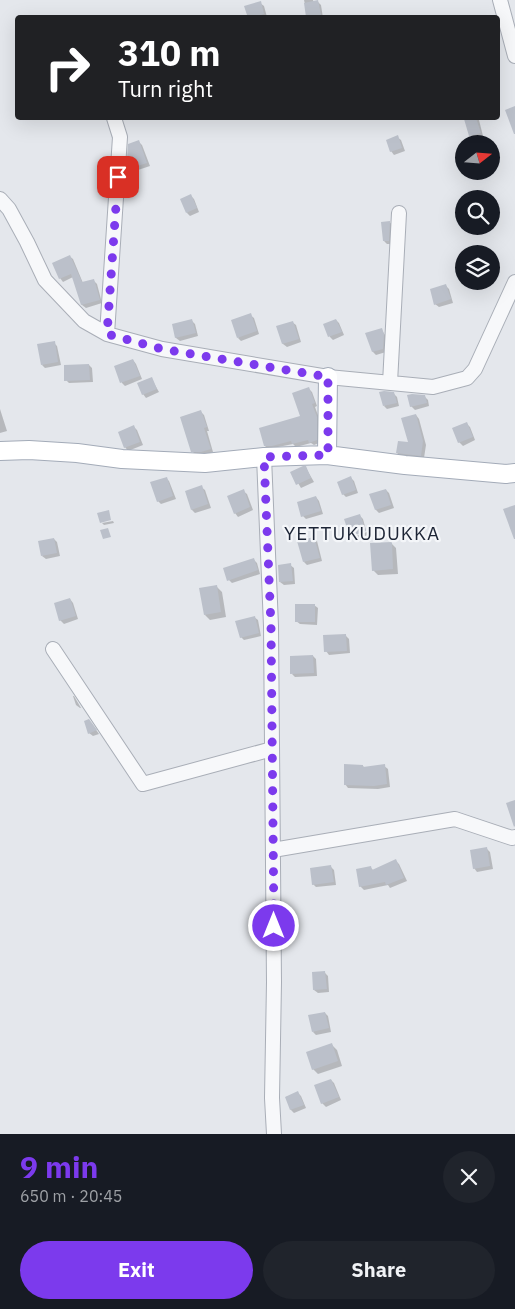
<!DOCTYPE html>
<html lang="en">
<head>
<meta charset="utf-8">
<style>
	:root { --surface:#171b24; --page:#20242c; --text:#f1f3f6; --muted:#9ea1a6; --accent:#7c3aed }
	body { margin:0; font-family:"IBM Plex Sans",sans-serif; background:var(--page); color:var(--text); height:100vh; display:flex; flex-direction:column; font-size:19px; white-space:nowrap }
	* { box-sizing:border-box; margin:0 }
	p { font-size:16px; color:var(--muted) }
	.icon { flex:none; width:28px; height:28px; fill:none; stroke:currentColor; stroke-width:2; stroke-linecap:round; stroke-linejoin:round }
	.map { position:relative; height:1134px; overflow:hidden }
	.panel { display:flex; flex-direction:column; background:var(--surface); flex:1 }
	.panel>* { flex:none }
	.guide { position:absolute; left:15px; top:15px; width:485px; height:105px; border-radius:5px; box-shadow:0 5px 20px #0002; background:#202124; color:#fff; overflow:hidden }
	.needle { width:32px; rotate:73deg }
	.tools { position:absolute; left:455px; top:135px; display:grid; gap:10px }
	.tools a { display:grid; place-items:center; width:45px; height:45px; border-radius:50%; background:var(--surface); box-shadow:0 5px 20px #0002; font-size:25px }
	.pin { position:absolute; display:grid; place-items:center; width:42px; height:42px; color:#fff; margin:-21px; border-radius:10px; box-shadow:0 2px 8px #0006 }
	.me { position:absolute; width:55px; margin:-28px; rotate:0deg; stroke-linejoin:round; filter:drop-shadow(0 0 4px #0008) }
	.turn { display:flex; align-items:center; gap:18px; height:105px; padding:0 20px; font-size:22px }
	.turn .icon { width:65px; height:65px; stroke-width:2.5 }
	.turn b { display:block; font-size:35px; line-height:42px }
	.round { display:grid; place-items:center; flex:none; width:52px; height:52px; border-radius:26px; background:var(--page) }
	.head { display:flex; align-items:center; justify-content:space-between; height:85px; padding:0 20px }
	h1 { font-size:30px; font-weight:700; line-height:38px; color:var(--accent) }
	.button { display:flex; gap:10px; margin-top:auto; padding:10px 20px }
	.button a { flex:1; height:58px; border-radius:30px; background:var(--accent); color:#fff; font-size:20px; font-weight:700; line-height:58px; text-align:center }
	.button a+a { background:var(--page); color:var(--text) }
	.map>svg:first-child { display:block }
	.shadow { fill:#0003 }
	.building { fill:#bbc0ca }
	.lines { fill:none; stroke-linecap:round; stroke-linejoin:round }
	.minor-casing { stroke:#a9aeb7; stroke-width:16 }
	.major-casing { stroke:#a3abb8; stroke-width:20 }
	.minor { stroke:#f7f8fa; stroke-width:14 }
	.major { stroke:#fff; stroke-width:18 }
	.route { stroke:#7c3aed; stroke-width:9; stroke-dasharray:0 16.2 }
	.labels { text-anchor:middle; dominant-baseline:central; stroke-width:4.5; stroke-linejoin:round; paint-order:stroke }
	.quarter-label { font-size:19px; letter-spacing:1px; fill:#1d2536; stroke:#f4f6f9 }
</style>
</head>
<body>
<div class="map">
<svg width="515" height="1134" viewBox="0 0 515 1134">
	<rect width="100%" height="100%" fill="#e4e7ec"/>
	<path class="shadow" d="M304 0H313L314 3 318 2 321 5 323 18H308Z
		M260 3 264 6 267 17 249 18Z
		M476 118 479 120 483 136 474 139 470 135 466 120Z
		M397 137 401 140 405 151 394 155 391 151Z
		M139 142 142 145 150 166 135 171 132 168Z
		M191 196 194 199 199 212 190 216 187 213Z
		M389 222 393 225 392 244H387L384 241Z
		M69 256 73 259 83 283 93 280 97 284 102 303 86 308 82 305 73 277 63 282 60 278Z
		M473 281H491L492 284 478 289Z
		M446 286 449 289 453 303 439 307 435 304Z
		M250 315 254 318 259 334 241 341 238 338Z
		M336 320 339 323 344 335 333 340 330 337 325 325Z
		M192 321 195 324 198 336 180 341 176 338 173 325Z
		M292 322 296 325 301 342 287 347 283 344 278 327Z
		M381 329 387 338 386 352 376 355 373 352 367 334Z
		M54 343 57 346 61 365 45 368 42 365Z
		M133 360 136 364 142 379 125 386 122 383 116 367Z
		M89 365 92 368 93 382 69 383 66 380Z
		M151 378 159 392 146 398 143 394Z
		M309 389 312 392 317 406 315 407 320 421 319 443 314 445 311 443 296 447 293 444 268 449 265 446 302 417Z
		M393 393 397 397 399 406 387 409 384 406Z
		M424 396 428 400 429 406 415 410 411 406Z
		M0 409 7 431 0 433Z
		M201 412 204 415 209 431H207L213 452 205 455H196L192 451Z
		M416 415 419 419 426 445 424 458 401 456 397 453 410 444Z
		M467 424 470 427 475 440 463 446 459 442Z
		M134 427 137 430 143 445 128 451 125 447Z
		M306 468 314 482 301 488 292 473Z
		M166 478 169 481 176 499 161 504 158 501Z
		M351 478 354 481 358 493 346 497 343 494Z
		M201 487 205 490 211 508 195 513 192 510 186 492Z
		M386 490 389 493 394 508 379 513 376 510 371 495Z
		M243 491 247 494 253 510 238 517 235 513Z
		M316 497 319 501 323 514 306 519 303 516Z
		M359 515 363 519 366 530 352 535Z
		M113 521 114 523 104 525 102 523Z
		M367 532 368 535 355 539 353 537Z
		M313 538 317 541 322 561 307 565 304 562Z
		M54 539 57 542 60 556 46 559 42 556Z
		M391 543 396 548 398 574 378 575 373 570Z
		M253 559 257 563 260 574 232 583 229 580Z
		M290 565 294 568 295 584 284 585 280 582Z
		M216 586 222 592 226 617 210 620 205 615Z
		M70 599 73 603 78 619 64 624 60 620Z
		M314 605 318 608 317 625 300 624 296 621Z
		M254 617 258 620 261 636 244 640 241 637Z
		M345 635 349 639 350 653 329 655 326 651Z
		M313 656 316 659 317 676 295 677 292 674Z
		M73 696H74L81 708H80L76 705Z
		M92 724 99 734 93 736 89 733Z
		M363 766 365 768 384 766 388 769 390 787 378 789 348 788 345 784Z
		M487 849 490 852 493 869 477 872 474 868Z
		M396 861 399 864 407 881 390 888 388 885 364 890 360 886 370 867 374 871Z
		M331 867 334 870 336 885 316 887 313 884Z
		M325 973 328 976 329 992 318 993 314 990Z
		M325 1013 328 1016 331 1032 316 1035 313 1032Z
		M332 1045 337 1050 342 1066 318 1074 313 1069Z
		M331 1080 334 1083 341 1100 326 1107 322 1103Z
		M298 1093 301 1096 306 1108 294 1113 291 1110 286 1097Z"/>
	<path class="building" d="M318 0 321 15 306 17 304 3Z
		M261 1 264 14 248 18 244 6Z
		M515 106V134H514L505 110Z
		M469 118H476L481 133 469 136 464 119Z
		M398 135 402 148 390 152 386 140Z
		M139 140 147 163 131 168 127 158 128 144Z
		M191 194 197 208 186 213 180 199Z
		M390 221 389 241H383L381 222Z
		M70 255 82 282 94 279 100 300 81 305 71 274 59 279 52 263Z
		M446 284 451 299 434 305 430 289Z
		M251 313 257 331 237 338 231 320Z
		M192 319 196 333 175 338 172 324Z
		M336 319 342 332 328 337 323 324Z
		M293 321 299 339 282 344 276 326Z
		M382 328 384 334 383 349 372 352 365 333Z
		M55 341 58 362 41 365 37 344Z
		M133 359 140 376 120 383 114 366Z
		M89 364 90 380 64 381V365Z
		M152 377 157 389 142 395 137 383Z
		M309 387 315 403 312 404 317 417V440L309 443 308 440 292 444 291 441 272 446H264L259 428 300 416 292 393Z
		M384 391 394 392 397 403 383 406 379 392Z
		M412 394 425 395 427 403 410 407 407 395Z
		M201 410 207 427 204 428 211 449 201 452H191L180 417Z
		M416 414 423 441 421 456 396 453 398 441 408 442 401 418Z
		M467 422 473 437 458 443 452 428Z
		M134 425 140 442 124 448 118 432Z
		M303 466H306L311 478 296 485 290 472Z
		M351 476 356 490 342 495 337 482Z
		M167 477 173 496 157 502 150 482Z
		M202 485 208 504 191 510 185 491Z
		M244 489 250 507 234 514 227 496Z
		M386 489 391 505 375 510 369 494Z
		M316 496 321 511 301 517 297 502Z
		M515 505V539H514L503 509Z
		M109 510 111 520 100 523 97 513Z
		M360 514 366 531 350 537 344 519Z
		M108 528 111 537 103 539 100 530Z
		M314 537 320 558 303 562 297 541Z
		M54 538 57 553 41 556 38 541Z
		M392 542 393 569 372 571 370 543Z
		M254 558 258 570 227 581 223 568Z
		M291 563 293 581 279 582 278 565Z
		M217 585 221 612 204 615 199 588Z
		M70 598 76 616 59 621 54 603Z
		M295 604H315V622H295Z
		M255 616 259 633 240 638 235 621Z
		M346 634 347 651 324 652 323 635Z
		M313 655 314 673 290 674V656Z
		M89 719 97 730 88 734 84 721Z
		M344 764 363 765V767L385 764 387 784 374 786 344 785Z
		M515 800V826L514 827 506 803Z
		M487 847 490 866 473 869 470 850Z
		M396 859 404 878 386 885 385 882 359 887 356 869 371 866 372 870Z
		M331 865 334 882 312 885 310 868Z
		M325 971 327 989 313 990 312 972Z
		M325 1012 329 1028 312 1032 308 1015Z
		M332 1043 338 1061 312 1070 306 1052Z
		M331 1079 339 1097 321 1104 314 1085Z
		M298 1091 304 1105 290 1110 285 1097Z"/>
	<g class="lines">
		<g class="minor-casing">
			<path id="minor" d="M500 0 515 56
				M0 199 9 209 27 242 45 280 84 321 107 334 162 349 328 377 433 387 467 378 475 369 515 282
				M107 334 120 137 114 118
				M390 383 399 213
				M264 457 271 626 274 982 272 1098 274 1134
				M53 649 143 784 272 749
				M273 850 455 819 512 838 515 837"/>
		</g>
		<g class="major-casing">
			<path id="major" d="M0 451 29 450 77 453 122 459 205 463 264 457 327 455 405 465 506 474 515 473
				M327 455 328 377"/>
		</g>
		<use href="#minor" class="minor"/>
		<use href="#major" class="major"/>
	</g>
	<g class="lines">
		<path class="route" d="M118 177 107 334 162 349 328 377V455L264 457 271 626 274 926"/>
	</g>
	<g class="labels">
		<g class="quarter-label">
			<text x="362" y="533">YETTUKUDUKKA</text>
		</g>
	</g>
</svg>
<div class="tools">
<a><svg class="needle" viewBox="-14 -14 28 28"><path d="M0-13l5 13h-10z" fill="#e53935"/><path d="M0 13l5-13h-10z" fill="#9ea1a6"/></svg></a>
<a><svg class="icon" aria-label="search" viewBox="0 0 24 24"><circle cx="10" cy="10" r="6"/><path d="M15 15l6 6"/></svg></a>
<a><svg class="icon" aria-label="layers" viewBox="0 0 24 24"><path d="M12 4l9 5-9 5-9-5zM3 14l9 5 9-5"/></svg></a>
</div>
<div class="pin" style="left:118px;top:177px;background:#d93025"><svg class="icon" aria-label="arrive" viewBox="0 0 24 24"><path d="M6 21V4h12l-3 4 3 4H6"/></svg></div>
<svg class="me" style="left:274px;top:926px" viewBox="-20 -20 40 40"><circle r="17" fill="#7c3aed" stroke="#fff" stroke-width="3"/><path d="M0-11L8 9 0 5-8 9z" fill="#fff"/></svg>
<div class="guide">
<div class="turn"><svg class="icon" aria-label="right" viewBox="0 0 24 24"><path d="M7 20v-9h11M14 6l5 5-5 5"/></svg><div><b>310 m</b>Turn right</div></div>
</div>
</div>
<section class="panel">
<div class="head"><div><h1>9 min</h1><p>650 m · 20:45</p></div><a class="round"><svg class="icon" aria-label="close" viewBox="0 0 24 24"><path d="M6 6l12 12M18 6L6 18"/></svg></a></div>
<div class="button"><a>Exit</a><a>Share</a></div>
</section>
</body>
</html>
